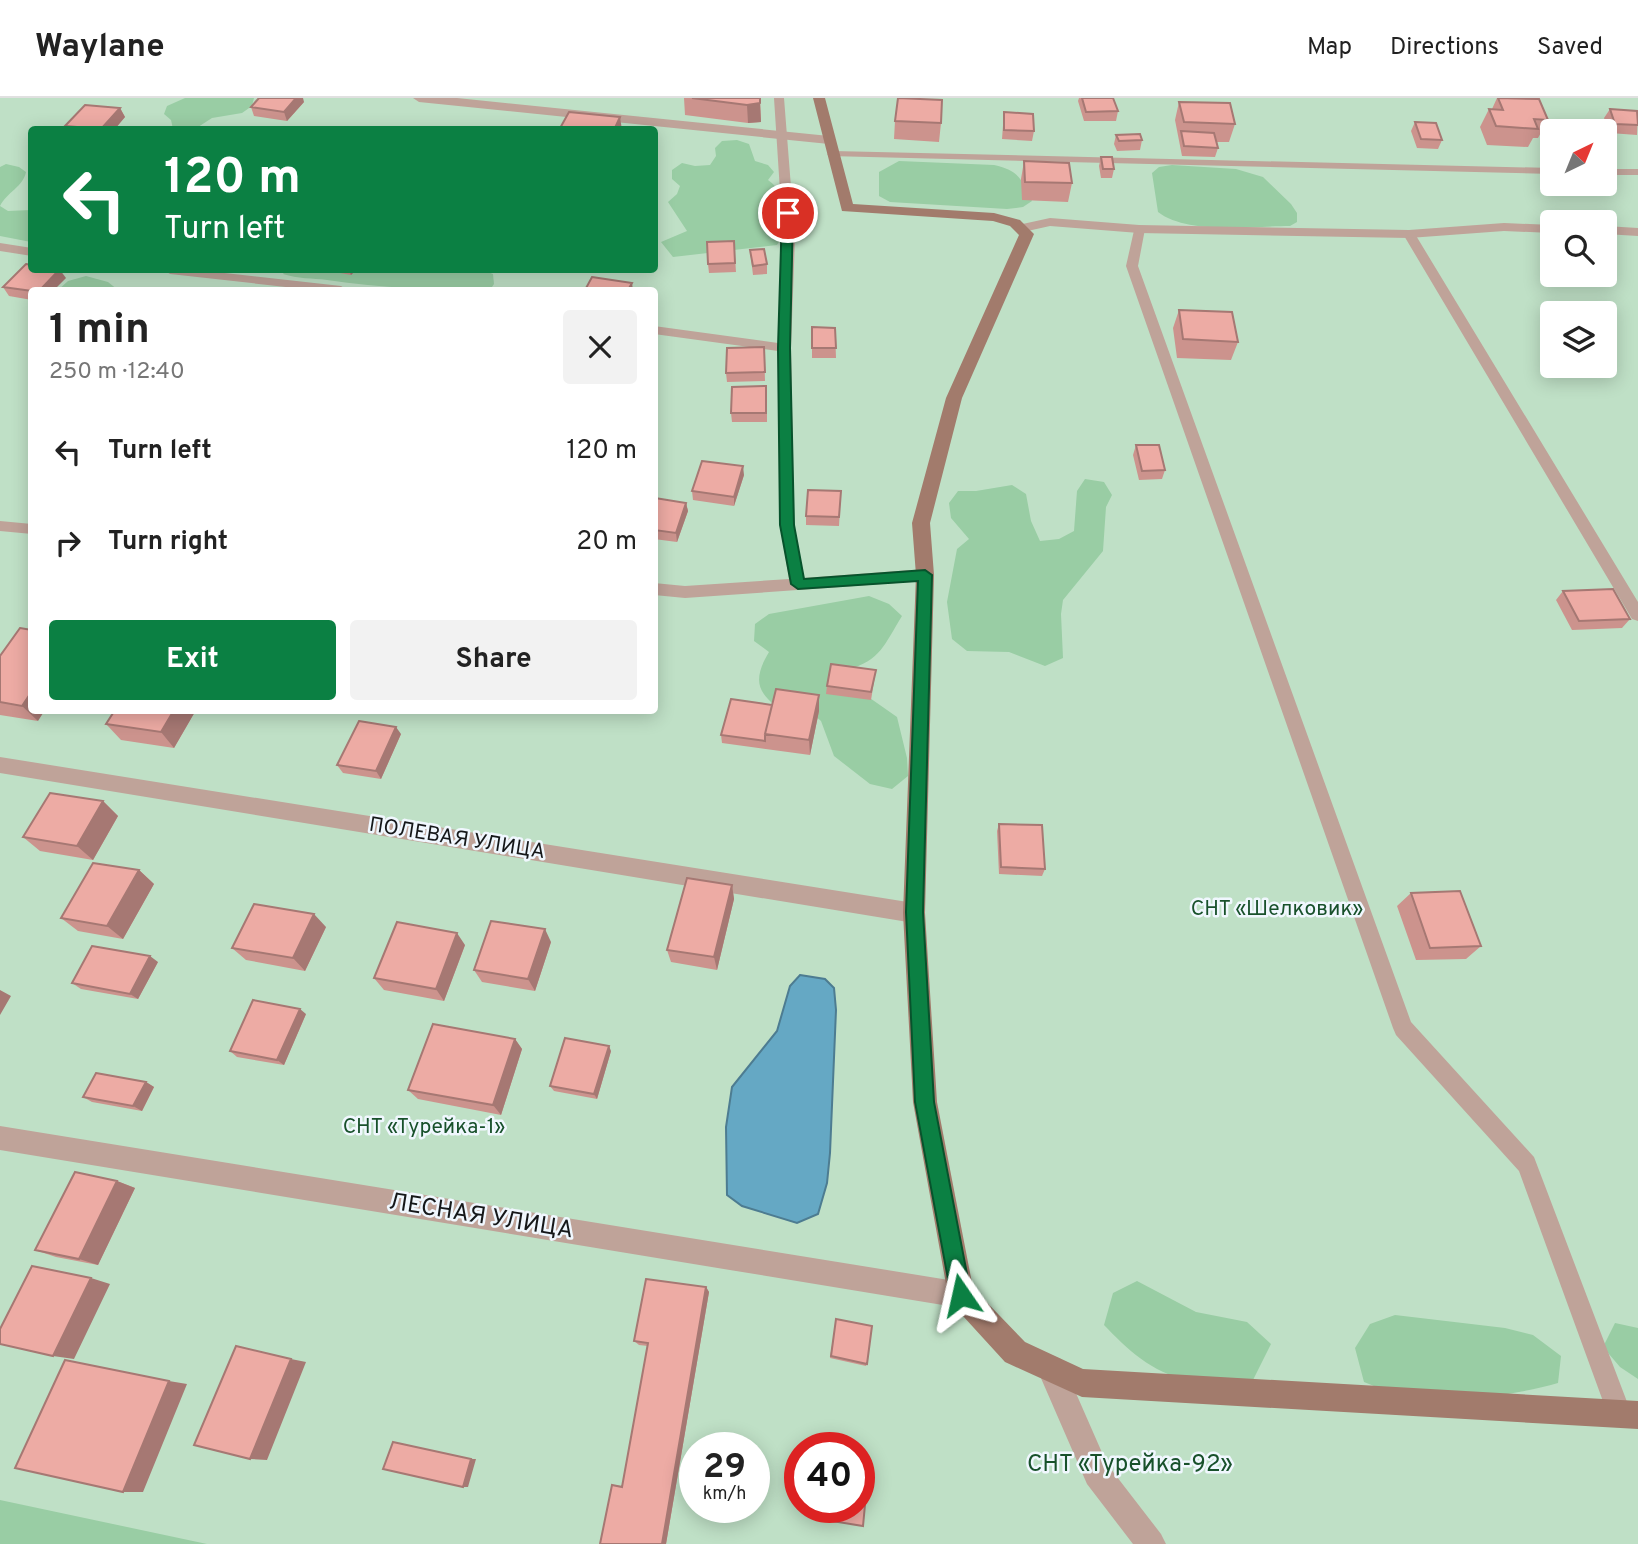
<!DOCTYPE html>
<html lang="en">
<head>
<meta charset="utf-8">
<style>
	:root { --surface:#fff; --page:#f2f2f2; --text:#222; --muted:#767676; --line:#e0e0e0; --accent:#0b8043 }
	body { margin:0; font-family:Overpass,sans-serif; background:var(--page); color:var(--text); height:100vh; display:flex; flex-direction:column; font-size:26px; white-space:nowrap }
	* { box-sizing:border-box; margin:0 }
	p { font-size:23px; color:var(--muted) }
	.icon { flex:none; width:38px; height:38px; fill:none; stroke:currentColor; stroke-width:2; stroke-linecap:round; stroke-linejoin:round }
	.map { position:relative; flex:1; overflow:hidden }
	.drawer { position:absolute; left:28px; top:189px; width:630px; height:427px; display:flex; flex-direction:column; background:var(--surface); border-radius:7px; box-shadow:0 4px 18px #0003 }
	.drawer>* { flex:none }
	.banner { position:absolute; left:28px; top:28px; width:630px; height:147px; border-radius:7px; box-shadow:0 4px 18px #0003; background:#0b8043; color:#fff; overflow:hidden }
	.needle { width:46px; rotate:43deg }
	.buttons { position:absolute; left:1540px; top:21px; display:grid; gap:14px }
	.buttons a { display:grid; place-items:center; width:77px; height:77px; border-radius:7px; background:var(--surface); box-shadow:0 4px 18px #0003; font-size:35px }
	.speed { position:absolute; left:679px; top:1334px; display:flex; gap:14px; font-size:35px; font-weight:700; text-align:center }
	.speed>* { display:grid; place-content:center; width:91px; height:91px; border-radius:50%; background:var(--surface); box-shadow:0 4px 18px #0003; line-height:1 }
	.speed small { font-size:18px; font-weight:400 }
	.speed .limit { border:10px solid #d22; background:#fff; color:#111 }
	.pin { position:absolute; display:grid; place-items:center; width:60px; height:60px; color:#fff; margin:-30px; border:4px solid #fff; border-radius:50%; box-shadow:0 2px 7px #0007 }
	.me { position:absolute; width:77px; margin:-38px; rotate:349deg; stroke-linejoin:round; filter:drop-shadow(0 0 5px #0008) }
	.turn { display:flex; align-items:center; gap:24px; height:147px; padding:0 21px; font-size:32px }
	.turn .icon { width:91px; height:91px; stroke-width:2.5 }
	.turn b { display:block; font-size:49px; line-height:60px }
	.round { display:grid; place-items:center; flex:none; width:74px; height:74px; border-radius:7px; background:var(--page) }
	.summary { display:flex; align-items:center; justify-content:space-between; height:119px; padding:0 21px }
	h1 { font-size:42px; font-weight:700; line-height:52px }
	.cta { display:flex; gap:14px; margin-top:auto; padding:14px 21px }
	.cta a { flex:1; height:80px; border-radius:7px; background:var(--accent); color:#fff; font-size:28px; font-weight:700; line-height:80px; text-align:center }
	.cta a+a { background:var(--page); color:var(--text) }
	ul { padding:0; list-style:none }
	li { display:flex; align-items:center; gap:21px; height:91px; padding:0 21px }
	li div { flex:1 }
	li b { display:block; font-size:26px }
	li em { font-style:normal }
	header { display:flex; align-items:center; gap:42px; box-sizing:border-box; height:98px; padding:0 35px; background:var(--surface); border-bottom:2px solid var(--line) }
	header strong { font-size:33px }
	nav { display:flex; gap:38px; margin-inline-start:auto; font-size:24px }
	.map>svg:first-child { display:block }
	.green { fill:#bfe0c6; fill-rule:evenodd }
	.forest { fill:#99cda4 }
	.water { fill:#65a8c4; stroke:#4d7c91; stroke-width:2 }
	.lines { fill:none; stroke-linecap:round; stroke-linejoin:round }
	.lane { fill:#bfa399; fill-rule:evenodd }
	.street { fill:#bfa399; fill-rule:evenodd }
	.secondary { fill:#a27b6c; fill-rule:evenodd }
	.wall { fill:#cc938d }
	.shaded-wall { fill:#a67873 }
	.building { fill:#edaba4; stroke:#a67873; stroke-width:2 }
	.route { fill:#0b8043; stroke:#07532c; stroke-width:2 }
	.labels { text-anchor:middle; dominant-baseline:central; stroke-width:5; stroke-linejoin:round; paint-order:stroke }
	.street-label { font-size:21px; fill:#151719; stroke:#f0f7fe }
	.park-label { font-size:21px; fill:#18512b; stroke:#f0f7fe }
	.near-street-label { font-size:24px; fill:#151719; stroke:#f0f7fe }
	.near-park-label { font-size:24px; fill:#18512b; stroke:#f0f7fe }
</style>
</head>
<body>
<header>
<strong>Waylane</strong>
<nav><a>Map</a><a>Directions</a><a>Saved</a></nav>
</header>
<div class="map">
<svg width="1638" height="1446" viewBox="0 0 1638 1446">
	<rect width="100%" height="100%" fill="#f0f7fe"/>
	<path class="green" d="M0 0H1638V1446H0ZM32 32H654V172H32ZM1552 33H1605V86H1552ZM1552 124H1605V177H1552ZM32 192H654V612H32ZM1552 215H1605V268H1552ZM695 1349H754V1409H695ZM800 1349H859V1409H800Z"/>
	<path class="forest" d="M185 0H254L252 8 242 15 212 20 195 31H173L171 22 164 16 167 8Z
		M737 42 749 46 755 63 768 67 774 74 768 82C790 98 792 125 777 147L673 159 661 144 687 133 668 104 677 96 680 88 672 81V72L682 65 695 68 710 67 716 58 715 50 722 43Z
		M899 63 994 67C1020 73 1021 81 1032 103L1023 109 1007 111 890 104 879 98V74Z
		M6 66 19 69 26 74C23 89 7 94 0 108L8 113 31 112V144L0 138V69Z
		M1172 67 1236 71 1263 79 1291 106 1297 115V124L1290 128C1252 128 1188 137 1158 114L1152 75 1159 69Z
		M286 172H483L493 176 494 186 490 192C435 192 381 190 327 182 312 180 298 181 283 176Z
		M86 178 108 184 118 192H58L68 183Z
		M1085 381 1104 384 1112 397 1106 409 1103 453 1063 502 1061 516 1063 560 1045 568 1009 554 967 553 952 541 947 504 957 451 969 441 951 420 949 405 958 393H976L1012 387 1026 396 1031 423 1040 443 1059 441 1074 433 1077 393Z
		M869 498 889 506 902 518C884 547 881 562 847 572L867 598 897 619 907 660 908 678 892 691 870 686 834 658 821 623 806 610 786 615C758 597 751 584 769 554L754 543 755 526 769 516Z
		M1137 1183 1196 1214 1247 1224 1271 1246 1253 1282C1232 1281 1208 1284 1187 1281 1153 1276 1126 1250 1104 1227L1113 1195Z
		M1395 1217 1505 1230 1533 1237 1561 1258 1558 1285C1520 1296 1467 1303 1427 1302 1405 1302 1384 1292 1364 1284L1355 1250 1370 1226Z
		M1615 1225 1638 1230V1281L1620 1269 1603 1249Z
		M0 1402 207 1446H0Z"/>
	<path class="water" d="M800 877 825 881 834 890 836 912 830 1055 827 1085 818 1116 797 1125 742 1108 727 1097 726 1029 732 989 777 933 790 888Z"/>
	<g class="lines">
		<path class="lane" d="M774 0H784L795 140 791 250 794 427 804 480 925 471 933 477 925 483 685 500 654 497V485L685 488 789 481 780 427 778 253 654 236V228L778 245 783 140Z
			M833 53 1552 70V76L829 58 827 56Z
			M1605 71H1638V77H1605Z
			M1135 128 1145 131 1138 168 1411 924 1534 1059 1632 1317 1628 1325 1620 1329 1612 1325 1608 1317 1519 1073 1396 937 1393 930 1126 168Z
			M1409 132 1415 136 1638 504V523L1632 521 1403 136Z
			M0 145 32 150V158L0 153Z
			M164 172H198L341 188 347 192H313L170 176Z
			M0 423 32 426V436L0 433Z"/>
		<path class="street" d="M413 0H457L829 38 836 42 829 46 419 4Z
			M1050 120 1139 127 1409 132 1504 125 1552 127V135L1504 133 1409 140 1139 135 1050 128 1023 134 1016 130 1018 127Z
			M1605 128 1638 130V138L1605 136Z
			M0 659 914 805 922 808 925 815 922 822 914 825 0 675Z
			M0 1028 961 1184 970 1188 974 1197 970 1206 961 1210 0 1052Z
			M1051 1257 1061 1261 1107 1366 1161 1436 1166 1446H1133L1087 1386 1037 1271 1041 1261Z"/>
		<path class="secondary" d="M813 0H825L853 106 994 115 1020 122 1034 136 962 300 930 425 934 477 925 815 937 1004 973 1190 1025 1244 1083 1271 1638 1303V1331L1082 1299 1005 1264 952 1206 948 1197 913 1004 903 815 916 477 912 425 946 300 1019 137 1010 128 993 123 842 113Z"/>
	</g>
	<path class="wall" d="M684 0H760L761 24 748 25 685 17Z
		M1079 0H1113L1118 13 1116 23H1084L1078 3Z
		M1497 0 1548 22 1538 40H1533L1528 49 1487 47 1480 29 1489 11H1492Z
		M304 4 287 23 254 18 251 9Z
		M1179 4 1235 26 1229 44H1217L1218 50 1215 59 1182 58 1175 22Z
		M120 10 125 19 114 32H67L65 28Z
		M1610 11 1638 15 1637 37 1610 35 1604 20Z
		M1004 14 1034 33 1032 43 1002 41Z
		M895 23 941 25 939 44 894 41Z
		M1415 24 1442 42 1438 51 1417 50 1411 33Z
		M1116 37 1142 42 1140 52 1117 53 1114 46Z
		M1101 59 1114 71 1112 80H1101L1099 68Z
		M1024 63 1072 85 1068 104 1022 102 1021 81Z
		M734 143 736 174 709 175 708 166Z
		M750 152 767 166V176L753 177Z
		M324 172H356L351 177Z
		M66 180 32 192V202L9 198 3 189Z
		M1179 212 1238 244 1231 262 1177 260 1173 230Z
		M812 229 835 230 836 260H812Z
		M764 249 765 283 727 284 726 275Z
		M767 298V324H732L731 315Z
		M1136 347 1165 372 1162 381 1139 382 1133 357Z
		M744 377 734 408 693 402 692 393Z
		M841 393 839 428 806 427V418Z
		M655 400 686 405 688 413 677 444 654 441Z
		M1563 493 1630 521 1622 530 1572 532 1556 502Z
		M0 558 38 623 0 617Z
		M876 572 871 602 826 596 827 588Z
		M196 612 174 650 121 642 106 626Z
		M819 613 810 657 722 645 721 637Z
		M401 636 381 681 343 675 337 667Z
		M103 703 118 718 93 762 40 753 23 739Z
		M999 726 1045 771 1042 778 999 776 997 733Z
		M139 772 154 786 123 841 78 833 61 820Z
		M732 787 734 801 717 872 671 864 667 852Z
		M1411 795 1481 848 1466 861 1416 862 1397 808Z
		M326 829 305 873 246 862 232 850Z
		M551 844 535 893 482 884 474 872Z
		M465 847 444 903 384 892 374 880Z
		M158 864 138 901 81 891 72 885Z
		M306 916 284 967 237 959 230 953Z
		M515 941 522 951 501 1017 418 1001 408 992Z
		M611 953 597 1001 554 993 550 988Z
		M146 984 154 989 142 1013 92 1004 83 999Z
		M117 1083 135 1090 98 1167 56 1159 35 1152Z
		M706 1189 709 1194 666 1446 612 1387 622 1388 648 1248 639 1247 634 1243Z
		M836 1221 867 1266 866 1268 830 1260Z"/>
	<path class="shaded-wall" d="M296 0H303L304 4 287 23 284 14Z
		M760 5 761 24 748 25 747 7Z
		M120 10 125 19 114 32 101 31Z
		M620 19 622 32H614Z
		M59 172H60L66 180 54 192H40Z
		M349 172H356L351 177Z
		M632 185 633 192H628Z
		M743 368 744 377 734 408V399Z
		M686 405 688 413 677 444 676 435Z
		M32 593V612H45L38 623 22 608Z
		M819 597V613L810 657 809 642Z
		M174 612H196L174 650 161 634Z
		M396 629 401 636 381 681 376 673Z
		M103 703 118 718 93 762 77 748Z
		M139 772 154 786 123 841 107 828Z
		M732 787 734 801 717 872 714 859Z
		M314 816 326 829 305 873 293 860Z
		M545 831 551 844 535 893 528 881Z
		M457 835 465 847 444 903 436 891Z
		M150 858 158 864 138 901 130 896Z
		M0 892 11 898 0 917Z
		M300 911 306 916 284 967 277 962Z
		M515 941 522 951 501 1017 493 1007Z
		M609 948 611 953 597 1001 594 996Z
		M146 984 154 989 142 1013 133 1008Z
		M117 1083 135 1090 98 1167 79 1161Z
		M91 1180 110 1186 74 1261 53 1258Z
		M706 1189 709 1194 666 1446H662Z
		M291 1261 306 1264 267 1362 250 1361Z
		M169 1283 187 1286 143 1394H123Z
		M471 1361H476L468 1389H463Z"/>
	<path class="building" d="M259 0H296L284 14 251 9Z
		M692 0H760V5L747 7Z
		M898 0 942 2 941 25 895 23Z
		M1082 0H1113L1118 13 1086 14Z
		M1498 0 1539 1 1548 22 1534 21 1538 31 1496 28 1489 11 1503 12Z
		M1179 4 1230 5 1235 26 1184 24Z
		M85 7 120 10 101 31 65 28Z
		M1610 11 1637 13 1638 27 1615 26Z
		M569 14 620 19 614 32H559Z
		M1004 14 1033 16 1034 33 1004 32Z
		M1415 24 1436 25 1442 42 1421 41Z
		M1181 33 1214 35 1218 50 1184 48Z
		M1140 36 1142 42 1119 43 1116 37Z
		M1101 59H1112L1114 71H1103Z
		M1024 63 1069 65 1072 85 1025 84Z
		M734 143 735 165 708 166 707 144Z
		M764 151 767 166 753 168 750 152Z
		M26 166 32 167V172H59L40 192 32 193 3 189Z
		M592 179 632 185 628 192H585Z
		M1179 212 1232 214 1238 244 1183 241Z
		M812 229 835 230 836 250H812Z
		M764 249 765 274 726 275 727 250Z
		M766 288V315H731L732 289Z
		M1136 347H1159L1165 372 1142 373Z
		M702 363 743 368 734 399 692 393Z
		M808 392 841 393 839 419 806 418Z
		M655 400 686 405 676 435 654 432Z
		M1613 491 1630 521 1579 523 1563 493Z
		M20 530 32 532V593L22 608 0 604V558Z
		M831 566 876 572 871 594 827 588Z
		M776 591 819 597 809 642 765 636Z
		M731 601 772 607 765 636V643L721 637Z
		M115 612H174L161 634 106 626Z
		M359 623 396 629 376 673 337 667Z
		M50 695 103 703 77 748 23 739Z
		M999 726 1042 727 1045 771 1001 769Z
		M93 765 139 772 107 828 61 820Z
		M687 780 732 787 714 859 667 852Z
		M1460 793 1481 848 1430 850 1411 795Z
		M254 806 314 816 293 860 232 850Z
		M491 823 545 831 528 881 474 872Z
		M397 824 457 835 436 891 374 880Z
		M92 848 150 858 130 896 72 885Z
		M253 902 300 911 277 962 230 953Z
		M433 926 515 941 493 1007 408 992Z
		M565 940 609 948 594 996 550 988Z
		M96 975 146 984 133 1008 83 999Z
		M75 1074 117 1083 79 1161 35 1152Z
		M32 1168 91 1180 53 1258 0 1246V1231Z
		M646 1181 706 1189 662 1446H600L612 1387 622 1389 648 1245 634 1243Z
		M836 1221 872 1228 867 1266 831 1258Z
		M236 1248 291 1261 250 1361 194 1347Z
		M65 1262 169 1283 123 1394 15 1370Z
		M393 1344 471 1361 463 1389 383 1371Z
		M859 1362 869 1364 863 1428 819 1421 820 1409H859Z"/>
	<path class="route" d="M788 111 793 115 790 250 794 427 804 481 925 472 932 477 923 814 934 1004 971 1197 968 1204 961 1207 954 1204 951 1197 915 1004 906 814 918 483 798 491 791 486 780 427 778 250 782 115Z"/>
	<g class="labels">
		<g class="street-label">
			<text transform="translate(457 741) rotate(9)">ПОЛЕВАЯ УЛИЦА</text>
		</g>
		<g class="park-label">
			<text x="1277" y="811">СНТ «Шелковик»</text>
			<text x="424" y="1029">СНТ «Турейка-1»</text>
		</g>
		<g class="near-street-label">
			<text transform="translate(481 1119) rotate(9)">ЛЕСНАЯ УЛИЦА</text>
		</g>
		<g class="near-park-label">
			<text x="1130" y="1367">СНТ «Турейка-92»</text>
		</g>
	</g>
</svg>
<div class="buttons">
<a><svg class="needle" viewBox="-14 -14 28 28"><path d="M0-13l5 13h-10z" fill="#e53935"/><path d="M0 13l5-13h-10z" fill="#767676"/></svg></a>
<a><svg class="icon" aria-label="search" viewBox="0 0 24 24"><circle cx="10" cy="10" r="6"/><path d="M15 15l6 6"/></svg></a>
<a><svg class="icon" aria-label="layers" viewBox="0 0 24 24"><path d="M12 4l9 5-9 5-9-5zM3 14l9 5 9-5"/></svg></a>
</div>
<div class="speed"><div>29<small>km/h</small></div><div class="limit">40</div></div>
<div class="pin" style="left:788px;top:115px;background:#d93025"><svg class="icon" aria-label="arrive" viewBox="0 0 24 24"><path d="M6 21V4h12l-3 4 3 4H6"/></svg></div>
<svg class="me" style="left:961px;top:1197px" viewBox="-20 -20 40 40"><path d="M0-17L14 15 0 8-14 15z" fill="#0b8043" stroke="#fff" stroke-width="4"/></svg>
<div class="banner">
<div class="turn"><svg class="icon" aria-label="left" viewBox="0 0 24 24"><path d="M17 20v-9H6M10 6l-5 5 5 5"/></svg><div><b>120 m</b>Turn left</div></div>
</div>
<section class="drawer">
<div class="summary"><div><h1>1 min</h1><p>250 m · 12:40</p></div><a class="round"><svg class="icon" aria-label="close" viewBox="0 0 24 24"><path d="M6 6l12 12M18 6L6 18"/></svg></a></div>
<ul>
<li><svg class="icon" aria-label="left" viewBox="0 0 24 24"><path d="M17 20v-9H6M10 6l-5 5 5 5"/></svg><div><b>Turn left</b></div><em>120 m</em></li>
<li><svg class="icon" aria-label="right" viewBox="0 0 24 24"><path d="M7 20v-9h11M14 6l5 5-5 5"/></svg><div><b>Turn right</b></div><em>20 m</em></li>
</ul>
<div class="cta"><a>Exit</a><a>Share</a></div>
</section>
</div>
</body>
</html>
